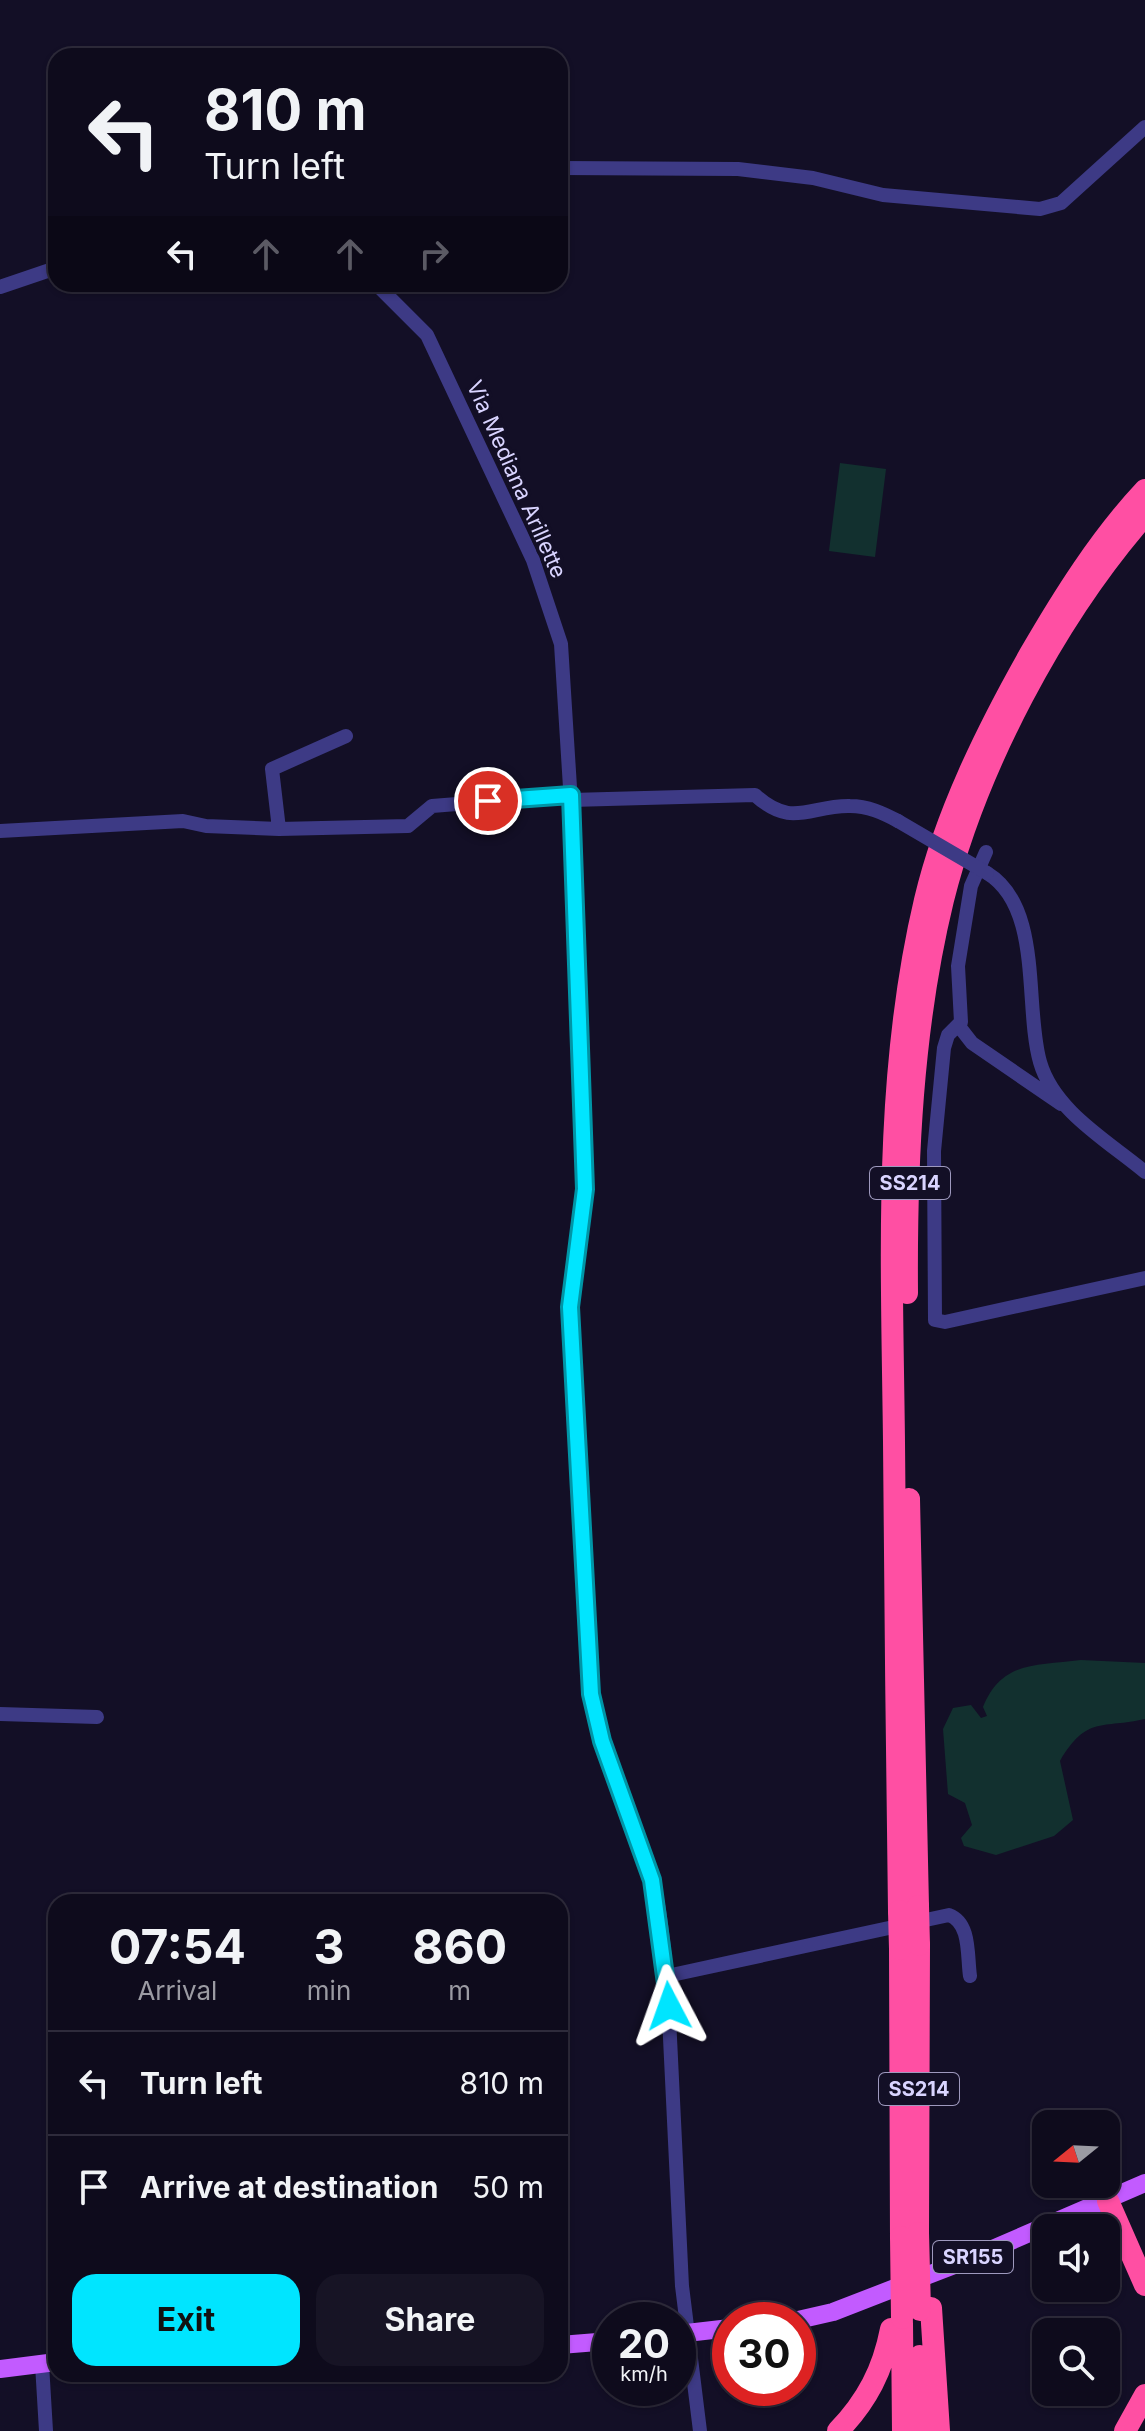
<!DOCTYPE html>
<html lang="en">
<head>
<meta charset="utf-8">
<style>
	:root { --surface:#0e0b1c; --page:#171425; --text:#f1f3f6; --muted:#9b9ba3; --line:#2e2b3b; --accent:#00e5ff }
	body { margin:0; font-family:Inter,sans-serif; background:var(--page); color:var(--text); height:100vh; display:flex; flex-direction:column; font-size:30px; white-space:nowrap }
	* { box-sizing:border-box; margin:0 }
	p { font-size:26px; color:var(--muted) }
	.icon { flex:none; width:44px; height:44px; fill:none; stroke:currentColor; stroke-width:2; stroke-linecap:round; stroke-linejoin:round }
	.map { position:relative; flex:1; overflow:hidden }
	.panel { position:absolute; left:48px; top:1894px; width:520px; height:488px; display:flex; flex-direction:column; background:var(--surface); border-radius:24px; box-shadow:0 2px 6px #0004,0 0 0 2px var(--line) }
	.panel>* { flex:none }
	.top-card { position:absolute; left:48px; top:48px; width:520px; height:244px; border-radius:24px; box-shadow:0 2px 6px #0004,0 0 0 2px var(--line); background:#0e0b1c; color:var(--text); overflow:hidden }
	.needle { width:52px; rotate:252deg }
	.controls { position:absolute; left:1032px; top:2110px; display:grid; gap:16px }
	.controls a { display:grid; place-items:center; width:88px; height:88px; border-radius:16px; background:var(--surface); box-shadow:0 2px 6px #0004,0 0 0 2px var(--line); font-size:40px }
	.speed { position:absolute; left:592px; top:2302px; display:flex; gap:16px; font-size:40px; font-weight:700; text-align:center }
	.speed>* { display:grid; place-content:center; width:104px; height:104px; border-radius:50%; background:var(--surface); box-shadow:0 2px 6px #0004,0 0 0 2px var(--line); line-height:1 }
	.speed small { font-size:20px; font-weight:400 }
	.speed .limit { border:12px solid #d22; background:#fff; color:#111 }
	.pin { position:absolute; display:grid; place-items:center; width:68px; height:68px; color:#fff; margin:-34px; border:4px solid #fff; border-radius:50%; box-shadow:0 2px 8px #0007 }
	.me { position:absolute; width:88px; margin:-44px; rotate:356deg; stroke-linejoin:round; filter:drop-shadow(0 0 6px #0008) }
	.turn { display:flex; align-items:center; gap:28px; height:168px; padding:0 24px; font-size:36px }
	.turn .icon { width:104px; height:104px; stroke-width:2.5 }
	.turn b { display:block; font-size:56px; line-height:68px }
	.lanes { display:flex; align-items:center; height:76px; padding:0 24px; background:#0003; justify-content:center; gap:40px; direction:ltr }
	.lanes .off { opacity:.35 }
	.eta { display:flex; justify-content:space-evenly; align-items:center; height:136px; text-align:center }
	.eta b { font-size:48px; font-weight:700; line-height:56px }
	.cta { display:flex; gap:16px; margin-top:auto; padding:16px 24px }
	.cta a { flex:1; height:92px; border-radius:24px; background:var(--accent); color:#111; font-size:32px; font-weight:700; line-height:92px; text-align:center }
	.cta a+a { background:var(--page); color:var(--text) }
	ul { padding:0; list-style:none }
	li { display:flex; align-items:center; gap:24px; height:104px; padding:0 24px; border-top:2px solid var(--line) }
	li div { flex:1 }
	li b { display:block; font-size:30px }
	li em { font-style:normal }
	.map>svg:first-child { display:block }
	.green { fill:#12302f }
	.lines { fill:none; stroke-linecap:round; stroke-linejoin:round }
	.minor { stroke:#3d3a85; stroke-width:14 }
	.major { stroke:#c25bff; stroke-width:18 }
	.highway { stroke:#ff4fa3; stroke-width:22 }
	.minor-bridge { stroke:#3d3a85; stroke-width:14 }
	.highway-bridge { stroke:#ff4fa3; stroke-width:22 }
	.route-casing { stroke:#0095a6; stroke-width:20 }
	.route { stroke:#00e5ff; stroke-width:14 }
	.labels { text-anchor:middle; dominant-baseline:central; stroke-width:7; stroke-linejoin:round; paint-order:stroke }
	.shield { fill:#130f26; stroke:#9e99be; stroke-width:2 }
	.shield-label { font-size:20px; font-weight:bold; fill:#d9d4ff }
	.street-label { font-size:22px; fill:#d9d4ff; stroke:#130f26 }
</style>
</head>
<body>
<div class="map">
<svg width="1145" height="2431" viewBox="0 0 1145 2431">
	<rect width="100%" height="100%" fill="#130f26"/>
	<path class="green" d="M840 463 886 469 875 557 829 551Z
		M1081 1660 1145 1663V1719C1102 1729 1087 1715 1060 1761L1073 1820 1054 1836 996 1855 964 1846 961 1838 972 1825 965 1803 948 1794 943 1729 953 1708 971 1705 981 1718 987 1716 983 1707C1002 1660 1037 1666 1081 1660Z"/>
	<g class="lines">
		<path class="minor" d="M560 168 738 169 813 178 883 195 1040 209 1061 203 1145 127
			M376 284 427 335 533 560 561 644 576 883 585 1189 570 1307 591 1694C606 1758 634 1815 652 1878 661 1910 663 1944 667 1976L682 2286 700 2431
			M0 287 56 268
			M346 736 272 769 279 829 408 826 432 806 571 795
			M571 800 755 795C792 829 810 805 850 806 868 806 883 813 898 821
			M0 831 183 821 206 826 279 829
			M986 852 971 886 958 966 961 1022 948 1035 944 1048 934 1151 935 1320 945 1322 1145 1278
			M987 873C1043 907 1024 1006 1040 1062 1054 1111 1108 1141 1145 1172
			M958 1025 972 1043 1061 1104
			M0 1714 97 1717
			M667 1976 949 1915C971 1923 967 1956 970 1976
			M42 2364 46 2431"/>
		<path class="major" d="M798 2320 833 2312 967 2260 1145 2183
			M678 2334 730 2328
			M560 2345 610 2341
			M0 2369 56 2362"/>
		<path class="highway" d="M907 1293C906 1162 912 1027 943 900 976 768 1055 618 1145 515
			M909 1499 918 1906
			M899 1911C896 1755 896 1598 894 1442 892 1262 883 1077 925 900 945 815 987 730 1030 654 1063 597 1100 538 1145 490
			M900 1949 901 2237
			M1108 2201 1145 2285
			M918 2233 919 1945
			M931 2308 939 2431
			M902 2323 903 2431
			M920 2356 921 2431
			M838 2431C867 2401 883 2370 891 2329
			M1125 2431 1145 2395"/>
		<path class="minor-bridge" d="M898 821 987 873"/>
		<path class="highway-bridge" d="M918 1906 919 1945
			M899 1911 900 1949
			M918 2233 920 2310
			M901 2237 902 2318"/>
	</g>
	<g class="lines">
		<g class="route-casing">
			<path id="route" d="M488 801 571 795 585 1189 570 1307 591 1694 602 1741 652 1880 669 2006"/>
		</g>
		<use href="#route" class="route"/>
	</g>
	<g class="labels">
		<g class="shield">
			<rect x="870" y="1167" width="80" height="32" rx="6"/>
			<rect x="879" y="2073" width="80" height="32" rx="6"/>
			<rect x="933" y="2241" width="80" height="32" rx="6"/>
		</g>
		<g class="shield-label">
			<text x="910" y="1183">SS214</text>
			<text x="919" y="2089">SS214</text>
			<text x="973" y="2257">SR155</text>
		</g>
		<g class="street-label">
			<text transform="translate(517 479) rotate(66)">Via Mediana Arillette</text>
		</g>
	</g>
</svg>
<div class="controls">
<a><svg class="needle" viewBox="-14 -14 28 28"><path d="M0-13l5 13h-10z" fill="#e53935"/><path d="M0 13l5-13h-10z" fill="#9b9ba3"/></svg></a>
<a><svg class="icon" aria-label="sound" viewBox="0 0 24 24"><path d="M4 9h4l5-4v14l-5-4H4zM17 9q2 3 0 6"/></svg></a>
<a><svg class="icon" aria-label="search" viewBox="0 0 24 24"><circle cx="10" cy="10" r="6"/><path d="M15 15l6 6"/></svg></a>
</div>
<div class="speed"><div>20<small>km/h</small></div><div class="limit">30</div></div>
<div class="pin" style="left:488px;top:801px;background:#d93025"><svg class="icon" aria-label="arrive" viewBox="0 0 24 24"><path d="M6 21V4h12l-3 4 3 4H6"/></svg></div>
<svg class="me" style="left:669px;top:2006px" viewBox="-20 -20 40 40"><path d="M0-17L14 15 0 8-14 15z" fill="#00e5ff" stroke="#fff" stroke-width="4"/></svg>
<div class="top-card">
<div class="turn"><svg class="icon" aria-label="left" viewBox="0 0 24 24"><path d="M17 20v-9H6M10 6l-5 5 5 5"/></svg><div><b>810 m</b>Turn left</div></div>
<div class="lanes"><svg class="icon" aria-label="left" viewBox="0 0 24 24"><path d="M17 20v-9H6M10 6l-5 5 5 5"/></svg><svg class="icon off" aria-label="ahead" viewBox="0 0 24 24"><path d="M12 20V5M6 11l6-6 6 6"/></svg><svg class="icon off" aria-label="ahead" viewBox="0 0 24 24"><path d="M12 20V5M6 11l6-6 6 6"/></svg><svg class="icon off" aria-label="right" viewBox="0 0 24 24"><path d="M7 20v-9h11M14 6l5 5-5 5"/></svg></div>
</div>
<section class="panel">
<div class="eta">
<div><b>07:54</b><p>Arrival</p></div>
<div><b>3</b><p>min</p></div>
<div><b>860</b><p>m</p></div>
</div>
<ul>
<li><svg class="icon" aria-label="left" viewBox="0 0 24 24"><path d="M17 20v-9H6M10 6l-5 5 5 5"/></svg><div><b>Turn left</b></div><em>810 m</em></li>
<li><svg class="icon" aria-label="arrive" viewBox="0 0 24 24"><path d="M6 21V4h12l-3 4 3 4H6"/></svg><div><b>Arrive at destination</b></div><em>50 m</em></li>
</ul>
<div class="cta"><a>Exit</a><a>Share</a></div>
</section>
</div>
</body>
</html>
